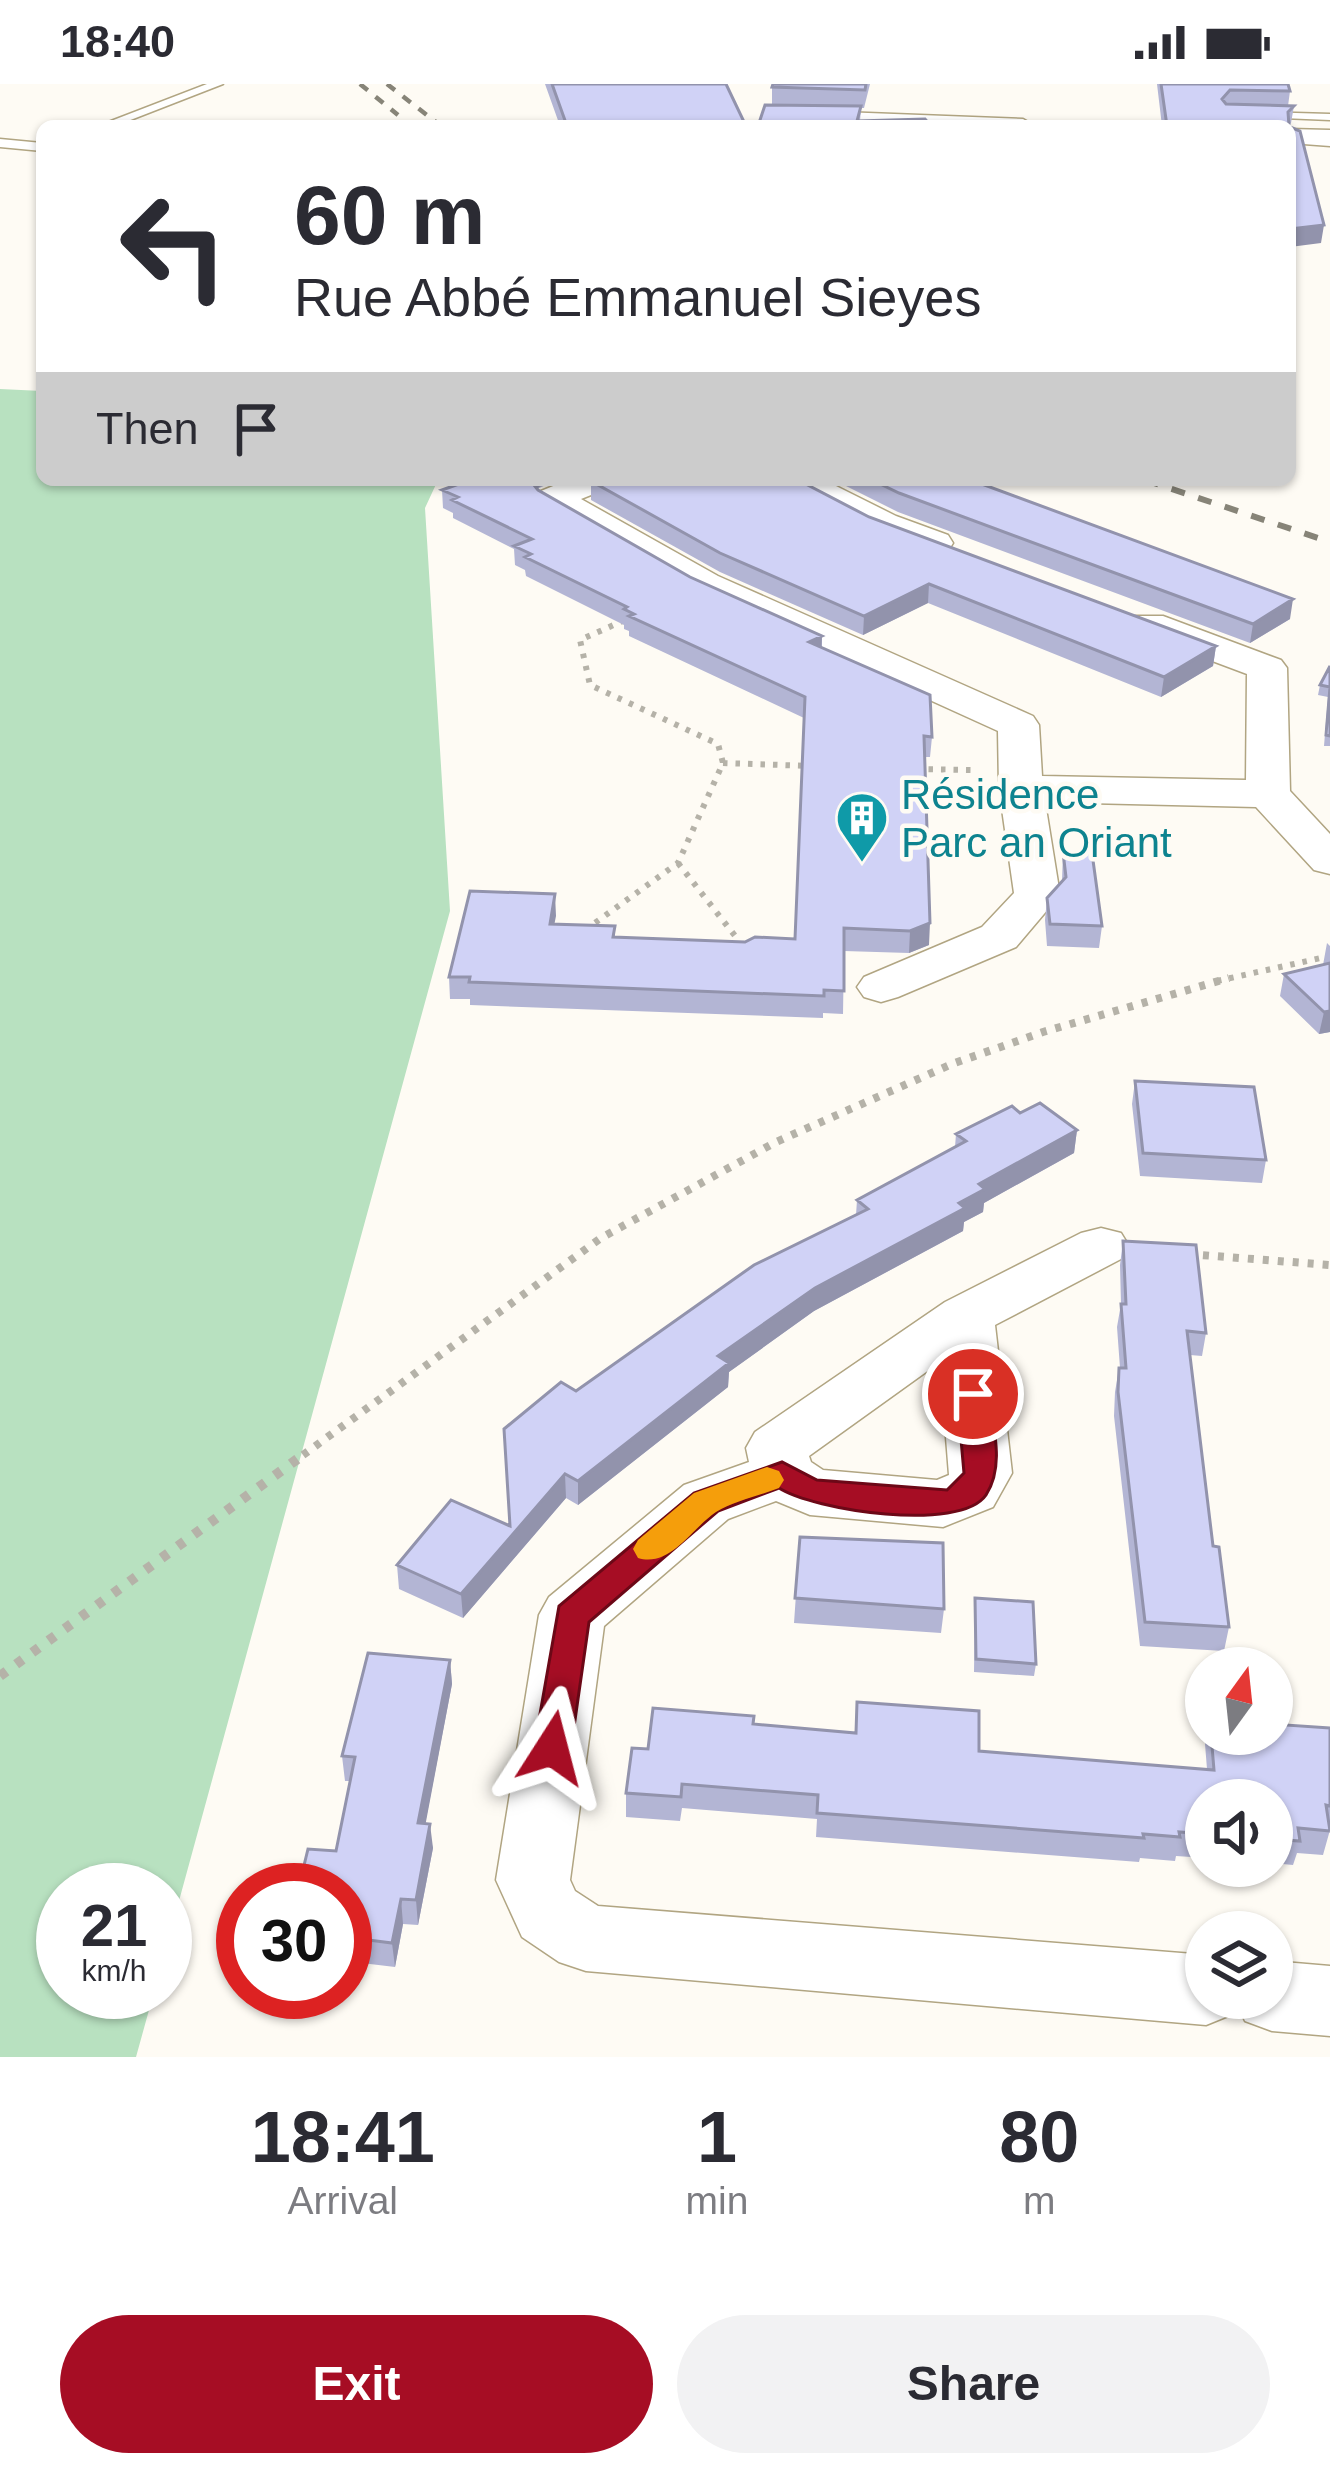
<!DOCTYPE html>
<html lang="en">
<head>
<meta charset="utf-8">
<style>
	:root { --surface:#fff; --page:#f2f2f3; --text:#2b2b33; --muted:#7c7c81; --accent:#a60d24 }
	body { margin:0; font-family:Arial,sans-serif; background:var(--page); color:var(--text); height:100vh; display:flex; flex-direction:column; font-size:45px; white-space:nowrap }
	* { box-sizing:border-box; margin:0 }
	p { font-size:39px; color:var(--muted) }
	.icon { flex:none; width:66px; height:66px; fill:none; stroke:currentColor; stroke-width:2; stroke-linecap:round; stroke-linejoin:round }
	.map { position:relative; height:1973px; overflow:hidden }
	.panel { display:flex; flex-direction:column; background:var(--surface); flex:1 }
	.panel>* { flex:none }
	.hud { position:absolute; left:36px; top:36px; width:1260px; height:366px; border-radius:18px; box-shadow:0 3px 9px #0004; background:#fff; color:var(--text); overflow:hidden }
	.needle { width:78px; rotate:15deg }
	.controls { position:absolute; left:1185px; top:1563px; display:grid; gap:24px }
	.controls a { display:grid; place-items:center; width:108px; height:108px; border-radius:50%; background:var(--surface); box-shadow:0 3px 9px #0004; font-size:60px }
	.speed { position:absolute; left:36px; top:1779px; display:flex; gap:24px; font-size:60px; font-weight:700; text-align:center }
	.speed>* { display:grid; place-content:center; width:156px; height:156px; border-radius:50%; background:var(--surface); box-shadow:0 3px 9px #0004; line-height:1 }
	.speed small { font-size:30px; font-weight:400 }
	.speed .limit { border:18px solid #d22; background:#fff; color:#111 }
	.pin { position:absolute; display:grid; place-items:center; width:102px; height:102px; color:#fff; margin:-51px; border:6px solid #fff; border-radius:50%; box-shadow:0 3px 12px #0007 }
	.me { position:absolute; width:132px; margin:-66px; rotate:9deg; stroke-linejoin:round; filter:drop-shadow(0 0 9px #0008) }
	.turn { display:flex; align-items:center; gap:42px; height:252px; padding:0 60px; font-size:54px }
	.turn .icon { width:156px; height:156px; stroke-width:2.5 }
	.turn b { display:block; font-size:84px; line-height:102px }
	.then { display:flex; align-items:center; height:114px; padding:0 60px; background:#0003; gap:24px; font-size:45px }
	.eta { display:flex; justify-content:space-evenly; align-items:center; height:204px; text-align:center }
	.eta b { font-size:72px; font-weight:600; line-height:84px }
	.primary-button { display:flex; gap:24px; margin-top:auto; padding:24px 60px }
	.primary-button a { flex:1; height:138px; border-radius:72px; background:var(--accent); color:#fff; font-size:48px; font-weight:600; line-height:138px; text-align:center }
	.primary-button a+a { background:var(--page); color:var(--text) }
	.status { display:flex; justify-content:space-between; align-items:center; height:84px; padding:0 60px; background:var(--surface); direction:ltr }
	.status svg { height:33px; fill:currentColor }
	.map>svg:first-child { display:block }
	.green { fill:#b8e1c0 }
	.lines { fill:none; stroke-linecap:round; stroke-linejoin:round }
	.service-casing { stroke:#b1a582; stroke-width:3 }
	.minor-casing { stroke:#b1a582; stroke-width:3 }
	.path-far2 { stroke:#b5b2a8; stroke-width:6; stroke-dasharray:4.5 8; stroke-linecap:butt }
	.path-far1 { stroke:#b5b2a8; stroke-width:8; stroke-dasharray:6 9; stroke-linecap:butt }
	.path { stroke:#b5b2a8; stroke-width:10; stroke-dasharray:8 12; stroke-linecap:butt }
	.service { fill:#fff; fill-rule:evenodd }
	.minor { fill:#fff; fill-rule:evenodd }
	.rail-far1 { stroke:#878478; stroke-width:4.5; stroke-dasharray:10 10; stroke-linecap:butt }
	.rail { stroke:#878478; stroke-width:6; stroke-dasharray:14 14; stroke-linecap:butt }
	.wall { fill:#b3b5d4 }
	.shaded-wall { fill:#9293ac }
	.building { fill:#d0d2f6; stroke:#9293ac; stroke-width:3 }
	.route { fill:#a60d24; stroke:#6c0817; stroke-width:3 }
	.slow { fill:#f59e0b }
	.labels { text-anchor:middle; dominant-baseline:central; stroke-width:9; stroke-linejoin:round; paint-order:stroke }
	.culture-label { font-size:42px; fill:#0d838f; stroke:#fefbf4; text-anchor:start }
</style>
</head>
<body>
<div class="status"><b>18:40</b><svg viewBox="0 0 49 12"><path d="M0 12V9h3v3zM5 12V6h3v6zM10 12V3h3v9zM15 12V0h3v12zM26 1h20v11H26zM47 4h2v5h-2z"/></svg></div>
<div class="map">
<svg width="1330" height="1973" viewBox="0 0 1330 1973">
	<rect width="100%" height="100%" fill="#fefbf4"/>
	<path class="green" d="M0 305 42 307V396H438L425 424 450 827 165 1868V1806H63V1908H154L136 1973H0Z"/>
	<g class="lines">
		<g class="service-casing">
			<path id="service" d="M207 0H223L115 42H98Z
				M1261 28 1330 30V36L1257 33Z
				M0 55 42 59V67L0 63Z"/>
		</g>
		<g class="minor-casing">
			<path id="minor" d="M790 26 1023 35 1035 42 781 38 778 33Z
				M1290 45 1330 46V62L1290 59Z
				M568 396H616L611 403 581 415 718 492 1033 632 1039 641 1042 692 1246 696 1247 590 1135 548 1130 540 1135 532H1163L1281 576 1287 584 1290 707 1330 750V790L1314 786 1256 723 1045 718 1060 811 1016 863 898 913 881 918 864 913 857 903 864 893 982 843 1014 809 999 704 998 647 692 508 541 421 535 414 541 407Z
				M780 396H824L896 432 948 451 953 459 948 467C906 477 823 423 785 403Z
				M1101 1144 1121 1149 1129 1162 1121 1175 995 1241 1012 1389 993 1423 943 1443 810 1431 776 1417 728 1435 604 1542 570 1796 575 1807 598 1822 1206 1871V1914H1272V1877L1330 1882V1952L1272 1947 1245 1937 1238 1921 1233 1930 1206 1941 586 1887 559 1878 522 1853 496 1796 539 1531 549 1513 684 1401 749 1378 746 1364 755 1348 945 1218 1081 1149ZM940 1278 949 1391 937 1396 823 1386 811 1378 809 1372Z"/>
		</g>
		<path class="path-far2" d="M723 679 811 682
			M916 685 973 686
			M678 779 739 857
			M585 846 678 779 723 679 718 660 590 601 580 556 627 535
			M1217 897 1330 872"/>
		<path class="path-far1" d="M1188 1170 1330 1181
			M303 1371 601 1154 776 1058 952 980 1043 948 1229 894"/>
		<path class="path" d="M0 1592 307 1368"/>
		<use href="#service" class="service"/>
		<use href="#minor" class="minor"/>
		<path class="rail-far1" d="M360 0 398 31
			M387 0 441 42"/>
		<path class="rail" d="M1145 396 1330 458"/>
	</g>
	<path class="wall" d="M545 0H726L746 42H560Z
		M870 0 864 24H861L860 37 758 42 772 21V3Z
		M1157 0H1288L1290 7 1288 22H1294L1291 39 1289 42H1162Z
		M470 396H557L537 405 690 493 822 552V564L932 653 930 673H925L929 861 909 869 844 867 843 930 823 929V934L470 921V915H450L449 893 555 810 554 840 615 842V854L745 858 795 855 804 634 629 552V547L624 545V541L526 492 525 486 515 481 514 465 453 434V429L443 424 442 406Z
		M834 396H971L1290 535 1250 559 898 428Z
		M591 397 869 433 1216 562 1213 582 1161 613 928 519 863 551 720 488 591 416Z
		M1330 582V662H1324L1328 613 1318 611 1320 601Z
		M1063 768 1102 842 1099 864 1047 862 1045 836 1047 814 1062 797Z
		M1327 859 1330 862V948L1319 950 1280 912 1284 890 1323 881Z
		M1135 997 1266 1076 1262 1099 1140 1092 1132 1020Z
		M1020 1029 1077 1046 1074 1069 984 1119 983 1128 964 1138 963 1147 814 1227 729 1288 728 1303 578 1421 566 1414 463 1534 399 1505 397 1481 510 1442 576 1307 856 1131 857 1116 955 1063 956 1050Z
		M1123 1157 1206 1249 1202 1272 1190 1271 1213 1462 1229 1543 1224 1567 1140 1562 1114 1332 1115 1308 1119 1284H1120L1117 1243 1121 1220 1120 1181Z
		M800 1453 944 1525 941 1549 794 1539Z
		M975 1514 1036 1580 1034 1592 974 1588Z
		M450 1576 452 1600 425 1740 433 1764 418 1841 403 1840 395 1883 345 1877V1806L336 1767 350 1697H345L342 1672Z
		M857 1618 979 1667 1207 1685 1205 1660 1207 1650H1272L1330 1644V1746L1323 1771 1297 1769 1293 1781 1272 1779V1716H1206V1774L1176 1772 1175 1777 1140 1774 1139 1778 816 1753 817 1735 682 1724 680 1737 626 1733V1709L648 1665 753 1640 855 1649Z"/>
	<path class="shaded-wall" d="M1324 141 1321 159 1290 163V145Z
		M530 396H557L539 403 530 414Z
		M929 500 928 519 863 551 864 532Z
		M1293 515 1290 535 1250 559 1253 540Z
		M822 552 821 572 809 558Z
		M1216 562 1213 582 1161 613 1164 593Z
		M555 810 556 832 550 862V840Z
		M930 839 929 861 909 869 910 847Z
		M1330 927V948L1319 950 1324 928Z
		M1077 1046 1074 1069 984 1119 983 1128 964 1138 963 1147 814 1227 729 1288 728 1303 578 1421V1397L718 1272 815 1204 959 1119 979 1100Z
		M565 1390 566 1414 463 1534 461 1510Z
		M450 1576 452 1600 421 1764 418 1739Z
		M430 1740 433 1764 418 1841 416 1816Z
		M401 1815 403 1840 395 1883 392 1859Z"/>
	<path class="building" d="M552 0H726L746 42H567Z
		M773 0H866L865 6 772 3Z
		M1161 0H1288L1290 7 1230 6 1222 15 1226 20 1294 22 1288 28 1289 42H1167Z
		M765 21 861 22 857 37 925 35 931 42H758Z
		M1290 43 1300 47 1324 141 1290 145Z
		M470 396H530L538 406 690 493 822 552 809 558 930 611 932 653 924 652 930 839 910 847 844 844V907L824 906V912L469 898 470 893H449L470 807 555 810 550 840 615 842 613 853 745 858 755 853 795 855 805 613 629 532 634 530 624 525 627 523 525 473 531 470 514 462 532 455 452 416 458 413 442 406Z
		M594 396H798L869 433 1216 562 1164 593 929 500 864 532 720 469 591 397Z
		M872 396H971L1293 515 1253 540 899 409Z
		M1330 582V652L1326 651 1330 603 1320 601Z
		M1063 768 1092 769 1102 842 1050 840 1047 814 1066 793Z
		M1330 879V927L1324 928 1284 890Z
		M1135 997 1254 1003 1266 1076 1143 1069Z
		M1040 1019 1077 1046 979 1100 985 1105 959 1119 965 1124 815 1204 718 1272 729 1279 578 1397 565 1390 461 1510 397 1481 451 1416 510 1442 504 1345 561 1298 576 1307 754 1181 868 1125 857 1116 966 1057 956 1050 1012 1022 1020 1029Z
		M1123 1157 1196 1161 1206 1249 1187 1247 1213 1462 1219 1463 1229 1543 1145 1538 1118 1308 1119 1284H1126L1121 1220H1126Z
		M800 1453 943 1459 944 1525 795 1514Z
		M975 1514 1033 1518 1036 1580 976 1575Z
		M368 1569 450 1576 418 1739 430 1740 416 1816 401 1815 392 1859 345 1853V1806H298L308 1765 336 1767 355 1673 342 1672Z
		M857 1618 979 1627V1667L1214 1686 1211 1650H1272V1640L1330 1644V1722L1326 1721 1330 1747 1298 1744 1300 1757 1272 1755V1716H1206V1750L1179 1748 1180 1753 1143 1750 1144 1754 817 1729 818 1711 682 1700 681 1713 626 1709 632 1664 648 1665 653 1624 754 1632 753 1640 856 1649Z"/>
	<path class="route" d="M973 1299 985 1302 989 1310C993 1343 1005 1382 986 1411 960 1449 813 1426 779 1404L718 1427 589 1538 571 1664 566 1675 552 1679 539 1675 534 1664 559 1522 694 1409 782 1378 817 1396 947 1406 964 1389 957 1310 962 1302Z"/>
	<path class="slow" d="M767 1383 779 1387 784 1396 779 1404C759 1412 734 1417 716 1428 692 1444 670 1484 638 1474L633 1465 638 1456 694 1409Z"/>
	<defs>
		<g id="building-pin" transform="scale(2.7)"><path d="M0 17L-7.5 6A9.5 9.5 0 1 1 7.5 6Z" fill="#0f9aa8" stroke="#fefbf4"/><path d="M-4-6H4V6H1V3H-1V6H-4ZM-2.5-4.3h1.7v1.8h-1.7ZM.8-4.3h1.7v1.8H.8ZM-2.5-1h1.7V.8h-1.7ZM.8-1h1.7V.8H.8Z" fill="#fff"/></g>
	</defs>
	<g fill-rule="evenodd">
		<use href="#building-pin" x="862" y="734"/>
	</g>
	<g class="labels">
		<g class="culture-label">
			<text x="901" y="710">Résidence<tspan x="901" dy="48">Parc an Oriant</tspan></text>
		</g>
	</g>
</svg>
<div class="controls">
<a><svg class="needle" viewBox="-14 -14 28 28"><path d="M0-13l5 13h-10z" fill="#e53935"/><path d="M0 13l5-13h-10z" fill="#7c7c81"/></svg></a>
<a><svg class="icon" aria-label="sound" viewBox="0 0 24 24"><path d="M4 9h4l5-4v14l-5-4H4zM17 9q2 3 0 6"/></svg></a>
<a><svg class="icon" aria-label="layers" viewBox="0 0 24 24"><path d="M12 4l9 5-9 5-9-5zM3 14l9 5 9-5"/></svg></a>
</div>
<div class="speed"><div>21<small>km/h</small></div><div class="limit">30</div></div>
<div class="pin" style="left:973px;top:1310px;background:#d93025"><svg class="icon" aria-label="arrive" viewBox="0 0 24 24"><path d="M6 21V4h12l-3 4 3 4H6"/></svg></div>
<svg class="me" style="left:552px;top:1664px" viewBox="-20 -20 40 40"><path d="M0-17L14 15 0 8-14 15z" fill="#a60d24" stroke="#fff" stroke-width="4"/></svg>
<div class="hud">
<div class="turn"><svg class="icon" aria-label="left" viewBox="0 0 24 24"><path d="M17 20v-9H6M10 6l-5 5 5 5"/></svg><div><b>60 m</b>Rue Abbé Emmanuel Sieyes</div></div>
<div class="then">Then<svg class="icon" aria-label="arrive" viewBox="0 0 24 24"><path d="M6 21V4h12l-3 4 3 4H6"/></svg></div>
</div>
</div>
<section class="panel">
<div class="eta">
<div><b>18:41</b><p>Arrival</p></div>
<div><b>1</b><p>min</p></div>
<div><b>80</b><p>m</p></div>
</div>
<div class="primary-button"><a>Exit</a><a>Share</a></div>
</section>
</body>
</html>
